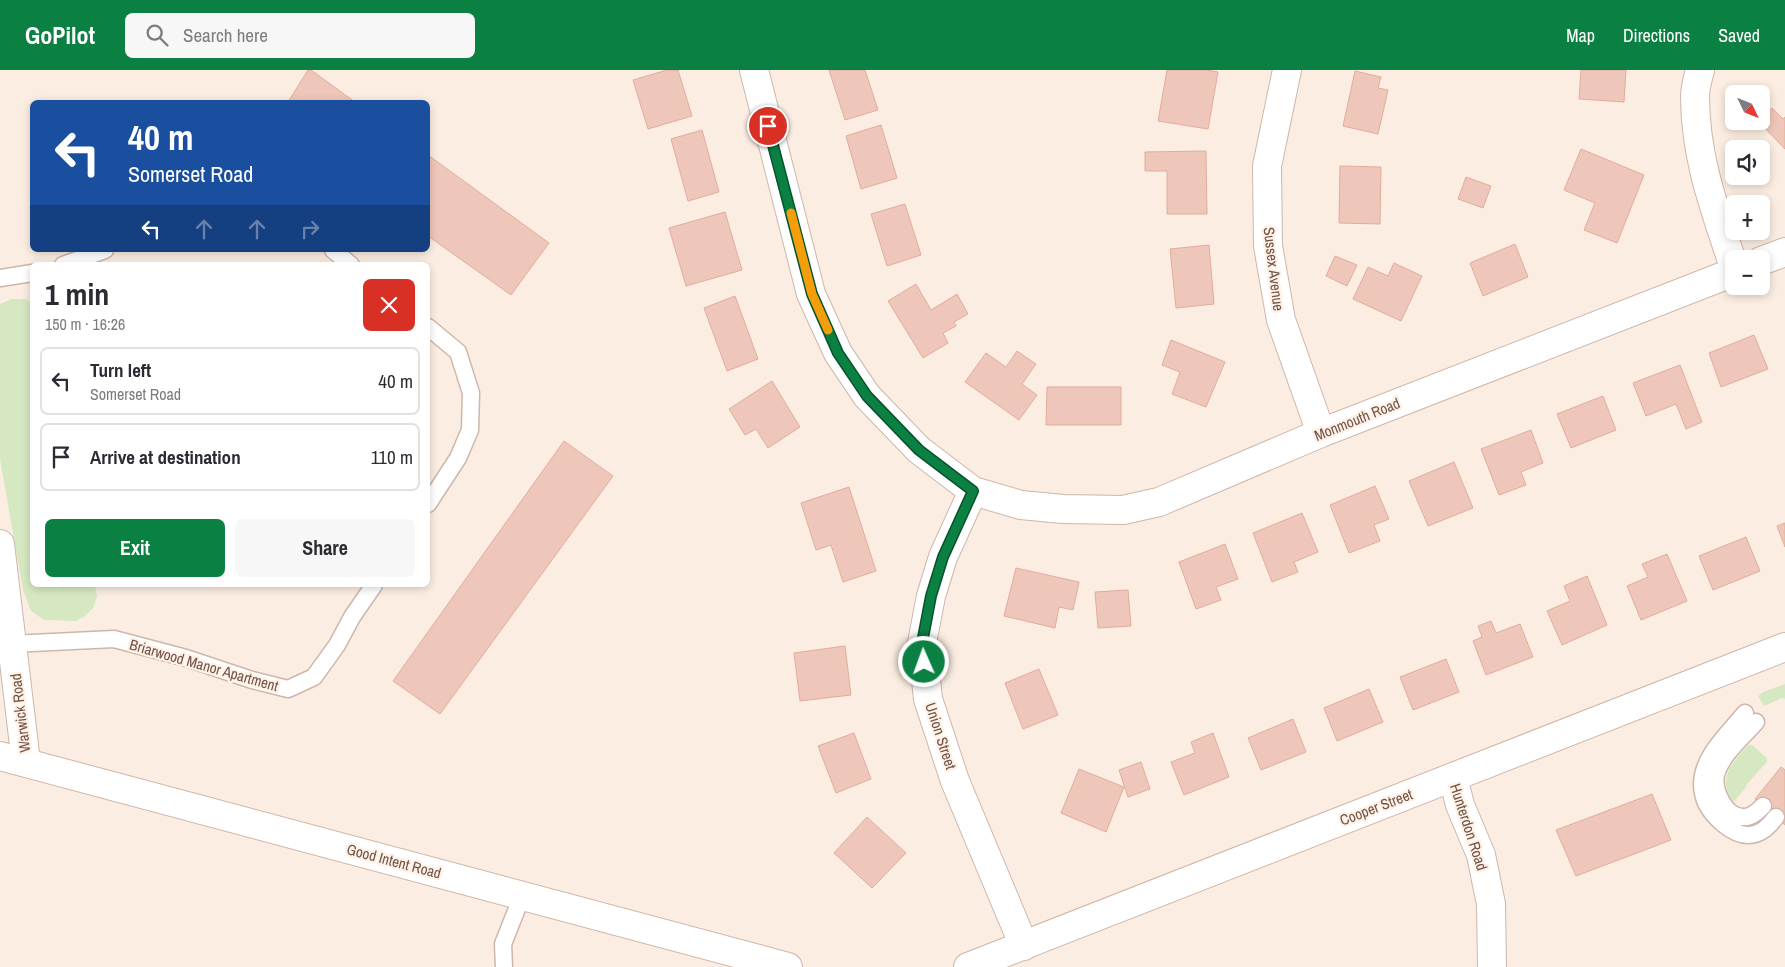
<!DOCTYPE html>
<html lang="en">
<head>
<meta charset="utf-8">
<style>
	:root { --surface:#fff; --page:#f7f7f7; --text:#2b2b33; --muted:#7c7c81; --line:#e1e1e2; --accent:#0b8043 }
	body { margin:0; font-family:"Archivo Narrow",sans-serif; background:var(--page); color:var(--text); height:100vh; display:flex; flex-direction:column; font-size:19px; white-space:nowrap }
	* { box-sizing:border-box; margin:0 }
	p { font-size:16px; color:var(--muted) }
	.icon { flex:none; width:28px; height:28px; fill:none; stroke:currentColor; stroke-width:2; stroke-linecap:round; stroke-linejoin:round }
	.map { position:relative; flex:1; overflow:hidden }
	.sheet { position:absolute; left:30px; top:192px; width:400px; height:325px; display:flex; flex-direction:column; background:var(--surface); border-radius:8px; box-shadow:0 2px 8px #0003 }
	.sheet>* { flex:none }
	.top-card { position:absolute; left:30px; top:30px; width:400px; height:152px; border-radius:8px; box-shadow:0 2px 8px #0003; background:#1a4fa0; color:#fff; overflow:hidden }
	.needle { width:32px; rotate:133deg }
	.buttons { position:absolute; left:1725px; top:15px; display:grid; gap:10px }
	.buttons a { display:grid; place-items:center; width:45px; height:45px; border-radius:8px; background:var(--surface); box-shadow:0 2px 8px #0003; font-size:25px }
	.pin { position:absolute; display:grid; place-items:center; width:42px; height:42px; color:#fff; margin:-21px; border:2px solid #fff; border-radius:50%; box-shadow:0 1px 5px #0007 }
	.me { position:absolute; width:55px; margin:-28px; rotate:358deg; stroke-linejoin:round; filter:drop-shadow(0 0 4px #0008) }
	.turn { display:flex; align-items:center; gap:18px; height:105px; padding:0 15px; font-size:22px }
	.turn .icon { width:65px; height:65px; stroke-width:2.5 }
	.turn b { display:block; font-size:35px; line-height:42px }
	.lanes { display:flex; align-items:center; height:48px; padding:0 15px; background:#0003; justify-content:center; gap:25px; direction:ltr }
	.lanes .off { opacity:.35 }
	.round { display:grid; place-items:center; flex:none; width:52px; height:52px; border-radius:8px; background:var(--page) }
	.summary { display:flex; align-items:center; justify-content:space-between; height:85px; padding:0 15px }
	h1 { font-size:30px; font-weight:700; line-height:38px }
	.action { display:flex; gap:10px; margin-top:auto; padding:10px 15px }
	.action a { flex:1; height:58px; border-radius:8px; background:var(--accent); color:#fff; font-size:20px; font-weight:700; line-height:58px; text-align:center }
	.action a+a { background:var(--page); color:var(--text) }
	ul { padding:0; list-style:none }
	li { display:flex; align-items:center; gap:15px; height:68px; margin:0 10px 8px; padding:0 5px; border:2px solid var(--line); border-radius:8px }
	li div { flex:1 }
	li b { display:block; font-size:19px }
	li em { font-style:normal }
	header { display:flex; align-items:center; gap:30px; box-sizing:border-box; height:70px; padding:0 25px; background:var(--accent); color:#fff }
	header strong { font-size:24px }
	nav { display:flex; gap:28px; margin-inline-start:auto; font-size:18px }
	.search { width:350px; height:45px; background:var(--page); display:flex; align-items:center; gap:12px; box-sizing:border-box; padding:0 18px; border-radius:8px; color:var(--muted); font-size:19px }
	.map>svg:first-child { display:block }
	.green { fill:#d6e8c1 }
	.building { fill:#efc7ba; stroke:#e1ac9b }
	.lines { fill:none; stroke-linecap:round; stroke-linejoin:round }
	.lane-casing { stroke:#ceb6ab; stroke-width:19 }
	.street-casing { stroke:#ceb6ab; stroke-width:30 }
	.secondary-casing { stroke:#d0b5a9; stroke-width:30 }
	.lane { stroke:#fff; stroke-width:16 }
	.street { stroke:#fff; stroke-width:28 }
	.secondary { stroke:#fff; stroke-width:28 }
	.route-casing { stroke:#07532c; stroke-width:12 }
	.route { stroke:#0b8043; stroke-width:9 }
	.slow { stroke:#f59e0b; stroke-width:9 }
	.labels { text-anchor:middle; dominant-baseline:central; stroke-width:4.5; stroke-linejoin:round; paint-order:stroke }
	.street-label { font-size:15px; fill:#715249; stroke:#fef2e7 }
</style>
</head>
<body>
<header>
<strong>GoPilot</strong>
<div class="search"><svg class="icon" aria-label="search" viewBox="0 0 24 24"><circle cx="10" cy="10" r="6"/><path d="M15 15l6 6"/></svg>Search here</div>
<nav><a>Map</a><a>Directions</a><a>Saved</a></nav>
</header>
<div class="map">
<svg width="1785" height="897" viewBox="0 0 1785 897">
	<rect width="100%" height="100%" fill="#fbede1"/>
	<path class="green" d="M12 229H26L32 233V515H95L97 527 93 538 84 547 75 551 44 550 31 541 23 520 0 389V234Z
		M1785 614V629L1782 628 1764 636 1758 626 1763 622Z
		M1748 675H1752L1767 688V692L1747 714 1746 717 1734 732C1715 710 1733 692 1748 675Z"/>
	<path class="building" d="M308 0H311L355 32H288Z
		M667 0H678L692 46 648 59 633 10Z
		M829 0H865L878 40 845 50Z
		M1167 0H1207L1218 2 1208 59 1158 51Z
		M1581 0H1626L1624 32 1579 29Z
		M1355 1 1381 7 1378 18 1388 20 1378 64 1343 56Z
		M1772 38 1783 49 1785 47V79L1758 51H1761V48Z
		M881 55 897 108 861 119 846 66Z
		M702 60 719 122 688 131 671 69Z
		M1581 79 1644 105 1617 173 1584 160 1595 133 1564 120Z
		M1206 81 1207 144H1167V101H1145V82Z
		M428 85 549 173 511 225 428 166Z
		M1340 96 1381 97 1380 154 1339 153Z
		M1466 107 1491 116 1483 138 1458 129Z
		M905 134 921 185 887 196 871 144Z
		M725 142 742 200 686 216 669 158Z
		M1515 174 1528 207 1483 226 1470 193Z
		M1209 175 1214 234 1176 238 1170 179Z
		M1335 186 1357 195 1347 216 1326 206Z
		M1394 193 1422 206 1401 251 1353 229 1368 197 1388 206Z
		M916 214 931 240 957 224 968 244 954 252 956 256 943 263 948 273 923 288 888 231Z
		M735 226 758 289 727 301 704 238Z
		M1754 265 1768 299 1721 317 1709 283Z
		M1171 270 1225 292 1206 337 1172 324 1180 302 1162 295Z
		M1017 281 1036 294 1022 314 1037 325 1019 350 965 312 986 283 1006 297Z
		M1680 295 1702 352 1686 359 1676 334 1646 346 1633 313Z
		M772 311 800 357 768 378 756 359 745 365 729 339Z
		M1047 317H1121V355H1046Z
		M1603 326 1616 360 1571 378 1557 344Z
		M1531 360 1543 393 1521 402 1526 415 1499 425 1481 379Z
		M564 371 613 406 440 644 393 611Z
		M1454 392 1473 438 1428 456 1409 411Z
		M1375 416 1389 449 1374 455 1380 471 1349 483 1330 435Z
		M849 417 876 501 843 512 831 475 816 480 801 433Z
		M1302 443 1318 482 1294 492 1298 502 1272 512 1253 463Z
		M1785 453V477L1777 456Z
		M1746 467 1760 501 1713 520 1699 486Z
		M1225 474 1238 509 1216 517 1221 530 1196 539 1179 492Z
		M1667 484 1687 531 1641 550 1627 516 1648 507 1642 494Z
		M1016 498 1079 512 1073 540 1059 537 1055 558 1004 546Z
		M1587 506 1607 555 1562 575 1547 541 1570 531 1564 516Z
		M1128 520 1131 556 1098 558 1095 522Z
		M1491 551 1496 563 1520 554 1533 587 1486 605 1473 571 1482 567 1478 556Z
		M845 576 851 625 800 631 794 583Z
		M1446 589 1459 622 1413 640 1400 607Z
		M1039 599 1058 645 1023 659 1005 613Z
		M1369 619 1383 652 1337 671 1324 638Z
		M1293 649 1306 682 1261 700 1248 668Z
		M854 663 871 709 836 723 818 676Z
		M1213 663 1229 707 1184 725 1171 692 1195 683 1191 672Z
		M1141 692 1150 719 1128 727 1119 700Z
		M1781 697 1785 700V755L1755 729Z
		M1079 699 1124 717 1106 762 1061 743Z
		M1652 724 1671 770 1576 806 1556 760Z
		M867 747 906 783 872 818 834 783Z"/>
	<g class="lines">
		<g class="lane-casing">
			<path id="lane" d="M333 180 351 195
				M63 195 105 180
				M0 208 32 203
				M428 257 458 282 471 323 470 360 458 388 428 434
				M11 574 114 569 186 588 252 610 288 619 314 607 337 575 352 547 374 515
				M1745 643C1729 663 1702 686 1702 715 1702 720 1704 729 1706 733 1713 747 1732 765 1748 765 1761 765 1769 756 1776 747
				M1756 652C1743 667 1721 685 1716 705 1713 720 1725 747 1743 747 1751 748 1758 741 1763 736
				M504 897 503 874 522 826"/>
		</g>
		<g class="street-casing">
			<path id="street" d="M754 0 811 224 838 283 867 326 919 380 973 421 1021 435 1063 439 1123 440 1159 432 1321 363 1734 202
				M1287 0 1267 96 1268 176 1281 250 1321 363
				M1700 0C1698 8 1695 18 1695 26 1695 88 1715 140 1734 197
				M1761 191 1785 182
				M973 421 943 487 931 526 922 573 928 629 955 711 1024 876
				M0 474 26 692
				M1453 707 1460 735 1481 785 1491 834 1492 897"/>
		</g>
		<g class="secondary-casing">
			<path id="secondary" d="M0 686 788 897
				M968 897 1785 577"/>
		</g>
		<use href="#lane" class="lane"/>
		<use href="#street" class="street"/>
		<use href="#secondary" class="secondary"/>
	</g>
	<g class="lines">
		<g class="route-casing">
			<path id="route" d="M768 56 812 224 838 283 867 326 919 380 973 421 943 487 931 526 922 573 924 592"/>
		</g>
		<use href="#route" class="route"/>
		<path class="slow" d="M791 143 812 224 828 260"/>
	</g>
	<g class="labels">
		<g class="street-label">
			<text transform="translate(1274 199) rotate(83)">Sussex Avenue</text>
			<text transform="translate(1357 349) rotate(-22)">Monmouth Road</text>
			<text transform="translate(204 595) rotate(16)">Briarwood Manor Apartment</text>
			<text transform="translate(20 643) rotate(-97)">Warwick Road</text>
			<text transform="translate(941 666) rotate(72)">Union Street</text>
			<text transform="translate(1376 737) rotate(-21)">Cooper Street</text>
			<text transform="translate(1469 757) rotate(72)">Hunterdon Road</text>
			<text transform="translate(394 791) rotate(15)">Good Intent Road</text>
		</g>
	</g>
</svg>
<div class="buttons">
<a><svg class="needle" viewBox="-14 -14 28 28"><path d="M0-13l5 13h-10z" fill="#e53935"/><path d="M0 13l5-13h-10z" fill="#7c7c81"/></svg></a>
<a><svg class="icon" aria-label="sound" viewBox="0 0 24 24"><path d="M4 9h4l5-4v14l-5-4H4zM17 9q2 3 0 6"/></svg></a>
<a>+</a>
<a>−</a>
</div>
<div class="pin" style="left:768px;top:56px;background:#d93025"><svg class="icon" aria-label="arrive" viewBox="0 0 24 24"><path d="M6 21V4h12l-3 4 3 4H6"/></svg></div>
<svg class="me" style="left:924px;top:592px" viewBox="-20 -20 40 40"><circle r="17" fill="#0b8043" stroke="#fff" stroke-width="3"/><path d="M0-11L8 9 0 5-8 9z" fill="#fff"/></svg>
<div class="top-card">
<div class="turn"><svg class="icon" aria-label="left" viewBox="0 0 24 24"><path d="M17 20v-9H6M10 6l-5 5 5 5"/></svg><div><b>40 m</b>Somerset Road</div></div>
<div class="lanes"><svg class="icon" aria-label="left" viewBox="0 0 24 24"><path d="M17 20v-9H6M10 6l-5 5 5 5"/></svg><svg class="icon off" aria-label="ahead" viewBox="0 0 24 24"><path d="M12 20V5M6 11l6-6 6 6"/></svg><svg class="icon off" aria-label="ahead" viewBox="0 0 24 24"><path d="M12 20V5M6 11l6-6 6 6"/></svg><svg class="icon off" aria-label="right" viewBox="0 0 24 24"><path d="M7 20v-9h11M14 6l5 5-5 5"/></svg></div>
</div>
<section class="sheet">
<div class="summary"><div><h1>1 min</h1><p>150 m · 16:26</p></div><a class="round" style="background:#d93025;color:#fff"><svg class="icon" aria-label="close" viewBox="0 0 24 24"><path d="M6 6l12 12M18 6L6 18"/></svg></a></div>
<ul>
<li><svg class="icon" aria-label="left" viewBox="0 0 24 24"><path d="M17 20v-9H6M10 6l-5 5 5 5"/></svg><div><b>Turn left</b><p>Somerset Road</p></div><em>40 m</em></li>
<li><svg class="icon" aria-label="arrive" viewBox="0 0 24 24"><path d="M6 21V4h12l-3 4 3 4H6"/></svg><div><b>Arrive at destination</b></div><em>110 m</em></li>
</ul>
<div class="action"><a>Exit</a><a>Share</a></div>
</section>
</div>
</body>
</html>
